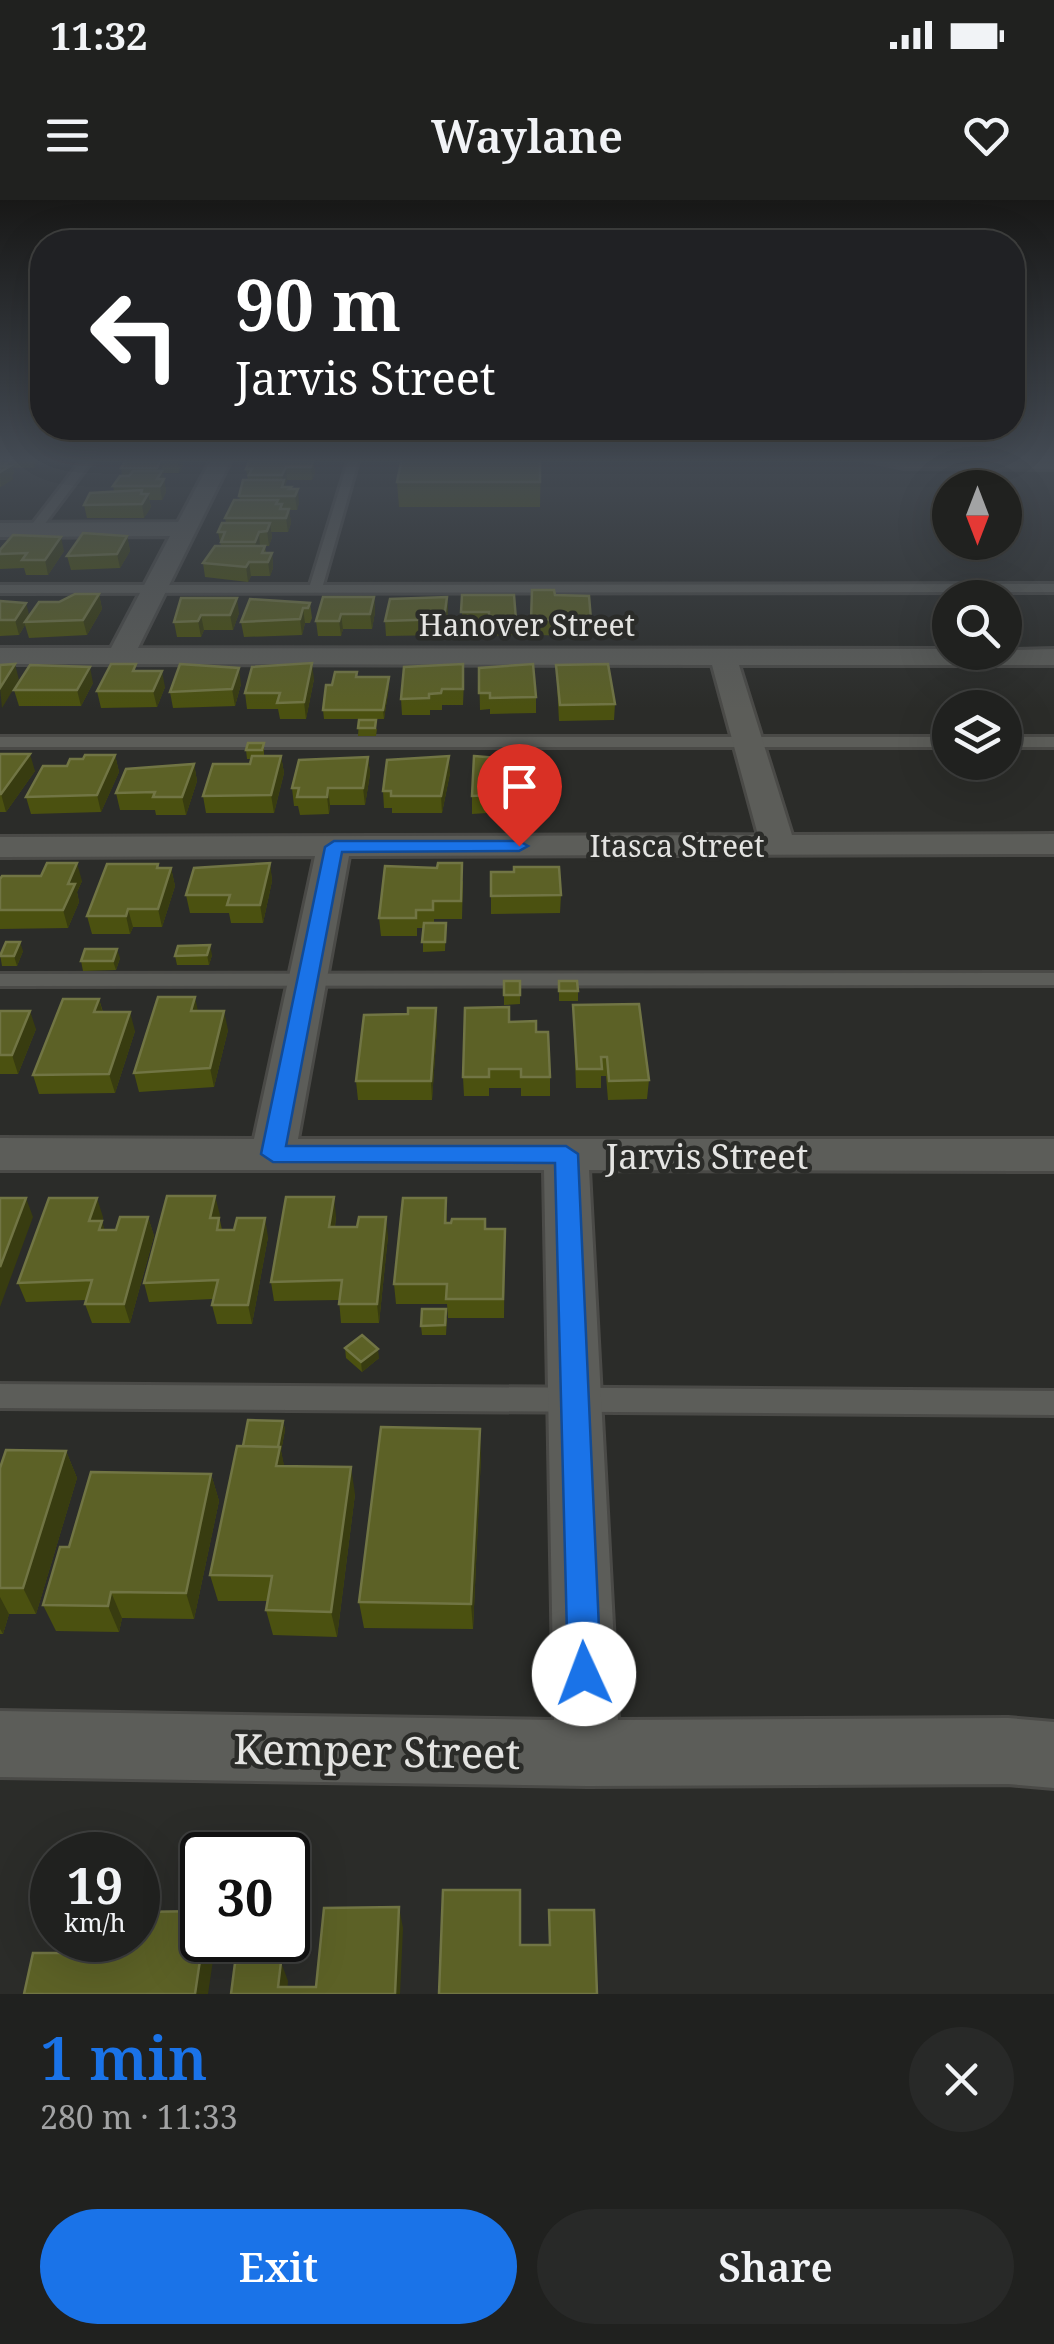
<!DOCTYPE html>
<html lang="en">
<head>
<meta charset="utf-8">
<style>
	:root { --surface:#20211f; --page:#282928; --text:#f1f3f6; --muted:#a2a3a4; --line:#3d3e3d; --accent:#1a73e8 }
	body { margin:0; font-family:"Noto Serif",serif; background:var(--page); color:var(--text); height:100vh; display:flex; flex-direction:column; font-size:38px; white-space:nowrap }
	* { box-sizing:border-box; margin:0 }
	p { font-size:32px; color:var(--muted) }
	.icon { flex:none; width:55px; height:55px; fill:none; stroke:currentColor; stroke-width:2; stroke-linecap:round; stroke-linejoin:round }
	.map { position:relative; height:1794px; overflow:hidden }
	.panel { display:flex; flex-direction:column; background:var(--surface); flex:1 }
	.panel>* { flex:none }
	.guide { position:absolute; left:30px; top:30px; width:995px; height:210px; border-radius:40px; box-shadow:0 10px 40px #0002,0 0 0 2px var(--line); background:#202124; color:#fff; overflow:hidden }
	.needle { width:65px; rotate:180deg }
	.buttons { position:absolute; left:932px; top:270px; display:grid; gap:20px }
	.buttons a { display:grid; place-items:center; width:90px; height:90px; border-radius:50%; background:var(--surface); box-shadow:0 10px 40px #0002,0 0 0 2px var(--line); font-size:50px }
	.speed { position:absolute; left:30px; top:1632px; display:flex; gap:20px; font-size:50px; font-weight:700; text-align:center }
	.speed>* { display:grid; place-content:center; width:130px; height:130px; border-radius:50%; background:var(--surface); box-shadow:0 10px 40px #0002,0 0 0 2px var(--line); line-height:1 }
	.speed small { font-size:25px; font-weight:400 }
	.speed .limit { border:5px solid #111; border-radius:15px; background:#fff; color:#111 }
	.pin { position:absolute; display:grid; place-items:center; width:85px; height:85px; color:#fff; margin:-102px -42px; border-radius:50% 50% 50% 0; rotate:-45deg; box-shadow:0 0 10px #0007 }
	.pin .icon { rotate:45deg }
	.me { position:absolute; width:110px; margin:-55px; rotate:358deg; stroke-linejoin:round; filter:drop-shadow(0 0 8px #0008) }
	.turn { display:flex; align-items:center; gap:35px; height:210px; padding:0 40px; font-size:45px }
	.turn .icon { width:130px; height:130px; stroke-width:2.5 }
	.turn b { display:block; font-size:70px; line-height:85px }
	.round { display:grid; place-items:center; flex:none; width:105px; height:105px; border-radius:52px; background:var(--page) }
	.head { display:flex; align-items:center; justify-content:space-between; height:170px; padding:0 40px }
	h1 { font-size:60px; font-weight:600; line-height:75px; color:var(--accent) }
	.action { display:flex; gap:20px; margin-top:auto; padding:20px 40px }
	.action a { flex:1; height:115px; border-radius:60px; background:var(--accent); color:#fff; font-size:40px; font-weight:600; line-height:115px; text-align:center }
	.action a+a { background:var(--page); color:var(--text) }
	.status { display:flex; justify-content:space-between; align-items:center; height:70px; padding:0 50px; background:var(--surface); direction:ltr }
	.status svg { height:28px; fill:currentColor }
	header { display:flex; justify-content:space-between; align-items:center; height:130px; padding:0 40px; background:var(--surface); font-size:45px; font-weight:600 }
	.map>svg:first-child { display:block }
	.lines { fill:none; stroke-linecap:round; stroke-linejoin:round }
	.lane-casing { stroke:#4a4a47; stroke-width:6 }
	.street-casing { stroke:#4a4a47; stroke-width:6 }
	.lane { fill:#5c5d59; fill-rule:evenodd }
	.street { fill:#5c5d59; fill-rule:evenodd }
	.wall { fill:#4b5110 }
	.shaded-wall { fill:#383c10 }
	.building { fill:#5c6126; stroke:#717544; stroke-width:2.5 }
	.route { fill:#1a73e8; stroke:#114b97; stroke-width:2.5 }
	.labels { text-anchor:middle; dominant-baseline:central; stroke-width:9; stroke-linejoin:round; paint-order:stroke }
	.far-street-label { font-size:30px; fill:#e4e4e2; stroke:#2b2c29 }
	.street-label { font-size:35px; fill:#e4e4e2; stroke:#2b2c29 }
	.near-street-label { font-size:42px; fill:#e4e4e2; stroke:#2b2c29 }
</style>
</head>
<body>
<div class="status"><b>11:32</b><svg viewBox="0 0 49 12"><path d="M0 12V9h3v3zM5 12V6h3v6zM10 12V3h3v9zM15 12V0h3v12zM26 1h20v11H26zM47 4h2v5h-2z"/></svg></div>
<header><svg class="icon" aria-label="menu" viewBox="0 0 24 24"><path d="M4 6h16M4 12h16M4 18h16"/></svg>Waylane<svg class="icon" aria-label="heart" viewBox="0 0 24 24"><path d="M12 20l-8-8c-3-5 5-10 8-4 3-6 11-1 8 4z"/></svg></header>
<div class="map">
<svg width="1054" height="1794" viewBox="0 0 1054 1794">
	<rect width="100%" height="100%" fill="#2b2c29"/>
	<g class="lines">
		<g class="lane-casing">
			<path id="lane" d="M83 258H94L38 333H30V327Z
				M349 258H359L323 385 1054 384V392L0 393V385H310Z
				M856 258 1054 263V269L904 268Z
				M0 537H950V547H0Z
				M1005 537H1054V547H1005Z
				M1054 773V785L0 786V774Z
				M0 1184 1054 1191V1215L0 1208Z"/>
		</g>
		<g class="street-casing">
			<path id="street" d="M212 258H232L138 448 950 449V452L1054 449V465H739L792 635 1054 634V654L349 656 298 939H1054V971L589 970 618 1520 1008 1518 1054 1522V1588L1008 1584 587 1586 0 1577V1511L554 1520 544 970H0V938L254 939 315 656 0 657V637L758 635 712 465 0 464V448H111L170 336 0 337V323L178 322Z"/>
		</g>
		<use href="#lane" class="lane"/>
		<use href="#street" class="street"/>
	</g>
	<path class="wall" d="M0 258H39L34 268H13L14 273 12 275 13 279 0 287Z
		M127 258H184L182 262 183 266 179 273H163L166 292 162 300H149L151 307 144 318H87L84 305 114 291 113 286 122 276 121 268Z
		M255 258H313L315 273 312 280H287L285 286 291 287 299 303 297 310H289L291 323 288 332H271L272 337 269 346H260H265L266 353H272L273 368 270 376H251L248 382 205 377 203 363 221 346 218 332 226 323 225 318 240 300 239 296 248 280 246 269 256 260Z
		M402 258H541L540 307H399L397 282Z
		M904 258H1025L915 261Z
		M127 336 130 351 120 368 71 370 67 356Z
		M0 350 64 351 48 375H26L24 368 0 369Z
		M532 390 555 395 591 420 590 436 531 435Z
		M99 394 102 409 87 435 29 438 25 425 19 435 0 436V401L30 415 59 402Z
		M462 395 516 420V435L489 436V427L462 428Z
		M374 397 375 412 372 429H343L341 436H318L316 421Z
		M447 397 448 412 444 435 386 436 385 421Z
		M181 398 239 413 233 430H204L201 437H177L174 422Z
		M310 403 312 418 310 423H305L302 435 244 437 241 422Z
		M556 465 615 504 614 520 559 521Z
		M479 468 536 497V513L490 514V509L480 510Z
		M138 471 165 487 157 507 101 508 97 491Z
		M357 477H389V486L384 519H324L323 510 332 485Z
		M314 479 306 519H280L278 509H247L245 493Z
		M464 480 463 505H442V510H430V515H402L401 499Z
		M93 483 81 506H19L14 490Z
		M241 484 235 506 173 508 170 492Z
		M359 520 377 529 376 536H358Z
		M264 543V556H281L284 573 274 613H206L203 596 250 564 251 559H247L246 550Z
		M0 554 35 571 6 612H0Z
		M115 555 119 572 101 612 31 614 26 597 67 566 83 559Z
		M368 557 370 574 365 605H330L329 614 300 615 298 606H294L292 588Z
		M533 561 534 610 472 614V596Z
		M194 564 197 581 186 615H156L155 610H120L116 593Z
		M450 573 442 613H392V608H384L383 591Z
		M270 663 272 681 263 723H231L229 713H190L186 695Z
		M159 668H171L175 686 162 727H133L130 734H92L87 716Z
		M491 672 561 695 560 713 491 714Z
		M0 679 82 681 77 692 79 702 68 728 0 729Z
		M463 681 462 719H434V723H446L445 751 423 752V728H417V736H381L379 718Z
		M23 751 17 766H2L0 754Z
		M212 755 209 765H177L175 756Z
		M120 758 116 770 83 771 81 761Z
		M504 781H520V804L504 805Z
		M559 781 578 791V801H559Z
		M99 799 103 812 135 831 115 893 39 894 33 875Z
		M573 805 649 880 647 899 608 900 606 876H601V888H576Z
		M0 811 36 829 18 874H0Z
		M198 811 228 830 214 887 139 892 134 873Z
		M509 822 536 832 550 877V896H521V888H489V896H464L463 877Z
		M437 827 432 900H358L356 881Z
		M215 996 222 1030 268 1037 252 1124H217L212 1105 213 1099 149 1102 144 1083Z
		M446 998 447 1023 486 1029H505L504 1118H448L447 1104H396L394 1084Z
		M336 1016 335 1027 388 1036 379 1123H341L339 1100 274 1101 271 1082Z
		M103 1017 102 1021 104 1030H116L148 1017 154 1036 130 1123H92L85 1104 86 1100 26 1102 18 1083Z
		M447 1118 446 1135H422L421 1126Z
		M345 1148 379 1158 362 1172 346 1158Z
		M283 1221 285 1230 281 1251 284 1267 355 1294 337 1437 273 1435 266 1410 267 1401H218L210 1375 243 1246Z
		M66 1251 77 1278 36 1414H9L3 1434H0V1268Z
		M481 1256 473 1429 364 1428 359 1402Z
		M211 1274 219 1301 194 1419 122 1418 119 1432 56 1431 43 1405 69 1347Z"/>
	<path class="shaded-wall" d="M32 258H39L34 268Z
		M178 258H184L182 262 183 266 179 273Z
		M11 260 14 273 12 275 13 279 1 287 0 272 3 266Z
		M161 260 166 292 162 300 160 286H158L157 268Z
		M313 260 315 273 312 280 311 267Z
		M286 267 287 280 285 286 282 287 283 282 282 275Z
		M298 289 299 303 297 310 295 296Z
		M142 290 144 301 148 294 151 307 144 318 142 304Z
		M289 309 291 323 288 332 286 318Z
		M270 323 272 337 269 346 267 331Z
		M259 332 260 346 257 356 255 342Z
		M127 336 130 351 120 368 117 354Z
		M61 337 64 351 48 375 45 360Z
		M272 353 273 368 270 376 268 362Z
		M249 362 251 376 248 382 246 367Z
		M99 394 102 409 87 435 83 420Z
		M374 397 375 412 372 429 370 414Z
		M447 397 448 412 444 435V419Z
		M237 398 239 413 233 430 230 415Z
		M26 403 30 418 25 422V425L19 435 15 420Z
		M303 408 305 423 302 435 300 419Z
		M341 414 343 429 341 436 339 421Z
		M201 415 204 430 201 437 198 421Z
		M312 463 314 479 306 519 304 502Z
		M15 464 19 480 2 508 0 488Z
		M90 467 93 483 81 506 77 490Z
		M239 468 241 484 235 506 232 489Z
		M162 471 165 487 157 507 153 491Z
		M389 477V486L384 519 383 510Z
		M30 554 35 571 6 612 1 594Z
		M115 555 119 572 101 612 97 595Z
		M281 556 284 573 274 613 271 595Z
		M449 556 450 573 442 613 441 596Z
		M368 557 370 574 365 605 363 588Z
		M194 564 197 581 186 615 182 597Z
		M328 588 330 605 329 614 327 597Z
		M77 663 82 681 77 692 79 702 68 728 63 710 68 684Z
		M270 663 272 681 263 723 260 705Z
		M171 668 175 686 162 727 158 709Z
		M128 709 133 727 130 734 126 716Z
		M20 742 23 751 17 766 14 756Z
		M210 745 212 755 209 765 207 755Z
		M117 749 120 758 116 770 113 761Z
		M195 797 199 816 191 811Z
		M99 799 104 818 94 812Z
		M436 808 437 827 432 900 431 881Z
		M30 811 36 829 18 874 12 855Z
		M224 811 228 830 214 887 210 868Z
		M130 812 135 831 115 893 109 874Z
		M215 996 220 1015 215 1037 210 1018Z
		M334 997 336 1016 332 1046 329 1027Z
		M26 998 33 1017 0 1107V1067Z
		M97 998 103 1017 102 1021 108 1041 89 1021Z
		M148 1017 154 1036 130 1123 124 1104Z
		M386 1017 388 1036 379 1123 377 1104Z
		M265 1018 268 1037 252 1124 248 1105Z
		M378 1149 379 1158 362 1172 361 1162Z
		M283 1221 285 1230 281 1251 286 1274 282 1293 275 1259Z
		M480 1229 481 1256 473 1429 471 1404Z
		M66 1251 77 1278 36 1414 23 1388Z
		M351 1267 355 1294 337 1437 331 1412Z
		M211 1274 219 1301 194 1419 186 1393Z
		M111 1392 122 1418 119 1432 108 1406Z
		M0 1397 9 1414 3 1434 0 1429Z
		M399 1707 403 1728 400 1794H395Z
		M203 1740H216L208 1794H195Z
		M281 1762 288 1781 287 1794 278 1787Z"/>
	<path class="building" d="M127 258H178L177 260H161L157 268H121Z
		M402 258H540V282H397Z
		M0 259 11 260 3 266H10L0 272Z
		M250 260H313L311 267H286L282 275H249L252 269H246Z
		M133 271H162L157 279H164L160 286H113L120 276H129Z
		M243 280H284L282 287H291L289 289H298L295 296H239Z
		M142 290 141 294H148L142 304 84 305 90 293Z
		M234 300H278L276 304H282L280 309H289L286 318H225Z
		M222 323H270L267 331 259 332 255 342H221L225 332H218Z
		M83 333 127 336 117 354 67 356Z
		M13 335 61 337 45 360H22L27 353 0 354V350Z
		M215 346H265L262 353H272L268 362H249L246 367 203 363Z
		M532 390H554L555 395 589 396 591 420H531Z
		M75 394H99L83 420 25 422 39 402H59Z
		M462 395H514L516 420H489V412H461Z
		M323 397H374L370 414H341L339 421H316Z
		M447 397 444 419 385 421 390 399Z
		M181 398H237L230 415H201L198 421 174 422Z
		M250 399 310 403 308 408H303L300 419 241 422Z
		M0 401 26 403 15 420H0Z
		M312 463 304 502 277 503 280 493H245L252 467Z
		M15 464 0 488V465Z
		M111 464H136L133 471H162L153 491H97Z
		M180 464 239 468 232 489 170 492Z
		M463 464V489H442L441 493 429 494V498L401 499 404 467Z
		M533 464 536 497 490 498V493H479V468Z
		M608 464 615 504 560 505 556 465Z
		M30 465 90 467 77 490H14Z
		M335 472H357L356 477H389L383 510H323L326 485H332Z
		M359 520H376L375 528H358Z
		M248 543H264L262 550H246Z
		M0 554H30L1 594H0Z
		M85 555H115L97 595 26 597 43 566H67L70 559H83Z
		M252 556H281L271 595 203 596 213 564H250Z
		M449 556 441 596H391V591H383L387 560Z
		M474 556 533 561 534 593 472 596Z
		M368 557 363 588H328L327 597H297L299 588H292L299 560Z
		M194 564 182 597H153L155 592 116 593 126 569Z
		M47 663H77L68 684H75L63 710H0V679L2 676H41Z
		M270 663 260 705H227L230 695H186L194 668Z
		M438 663H462L461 701H433V710H416V718H379L385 666 437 668Z
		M107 664H158L157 668H171L158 709H128L126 716H87Z
		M514 667H559L561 695 491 696V672H514Z
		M424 723H446L445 742H422Z
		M6 742H20L14 756H0Z
		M210 745 207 755 175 756 178 746Z
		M85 749H117L113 761H81Z
		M504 781H520V795H504Z
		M559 781H577L578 791H559Z
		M158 797H195L191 811H224L210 868 134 873Z
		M63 799H99L94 812H130L109 874 33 875Z
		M639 804 649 880 609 881 607 857H601L602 869H577L573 805Z
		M509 807V822L536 821V832H548L550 877H521V869H489V877H463L465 808Z
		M408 808H436L431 881H356L364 815 408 814Z
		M0 811H30L12 855H0Z
		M167 996H215L210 1018H219L217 1030H234L237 1018H265L248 1105H212L218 1080 144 1083Z
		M286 997H334L329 1027H357L359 1017H386L377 1104H339L342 1080 271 1082Z
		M0 998H26L0 1067Z
		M49 998H97L89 1021H102L99 1030H116L120 1017H148L124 1104H85L92 1080 18 1083Z
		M403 998H446L445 1023H451L452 1019H485V1029H505L503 1099H446L447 1084H394Z
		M422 1109H446L445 1125 421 1126Z
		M362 1135 378 1149 361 1162 345 1148Z
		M248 1220 283 1221 278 1247 243 1246Z
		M381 1227 480 1229 471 1404 359 1402Z
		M237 1246 280 1247 276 1266 351 1267 331 1412 266 1410 272 1376 210 1375Z
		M6 1250 66 1251 23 1388H0V1268Z
		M91 1272 211 1274 186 1393 111 1392 108 1406 43 1405 60 1347H69Z
		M443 1690H520V1745H550L549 1710H594L597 1794H439Z
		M399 1707 395 1794H231L235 1763 281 1762 278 1787H316L324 1708Z
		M202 1711 203 1740 195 1794H24L33 1753H62L64 1740H138V1712Z"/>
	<linearGradient id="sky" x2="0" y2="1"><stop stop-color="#181817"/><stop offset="0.51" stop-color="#444b54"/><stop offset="1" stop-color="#444b54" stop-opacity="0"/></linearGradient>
	<rect width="1054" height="509" fill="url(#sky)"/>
	<path class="route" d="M334 641H519L528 646 519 651 342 652 286 946H566L578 954 601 1474 596 1486 584 1491 573 1486 568 1474 555 963 273 962 261 954 325 647Z"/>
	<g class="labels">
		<g class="far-street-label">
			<text x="527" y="424">Hanover Street</text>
			<text x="677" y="645">Itasca Street</text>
		</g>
		<g class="street-label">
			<text x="707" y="955">Jarvis Street</text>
		</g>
		<g class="near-street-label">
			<text transform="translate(377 1550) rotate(1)">Kemper Street</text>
		</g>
	</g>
</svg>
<div class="buttons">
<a><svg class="needle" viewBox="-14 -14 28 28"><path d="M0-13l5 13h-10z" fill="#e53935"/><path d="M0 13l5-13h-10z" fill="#a2a3a4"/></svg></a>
<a><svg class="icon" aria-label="search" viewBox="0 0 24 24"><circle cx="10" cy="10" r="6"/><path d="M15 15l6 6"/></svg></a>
<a><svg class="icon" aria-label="layers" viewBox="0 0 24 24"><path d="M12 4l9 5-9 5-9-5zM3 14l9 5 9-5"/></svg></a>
</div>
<div class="speed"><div>19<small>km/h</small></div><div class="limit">30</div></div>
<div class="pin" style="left:519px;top:646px;background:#d93025"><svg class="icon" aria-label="arrive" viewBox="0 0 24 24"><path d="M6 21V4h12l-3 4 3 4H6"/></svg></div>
<svg class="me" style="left:584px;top:1474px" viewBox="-20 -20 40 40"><circle r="19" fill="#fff"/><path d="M0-13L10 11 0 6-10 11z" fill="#1a73e8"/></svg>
<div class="guide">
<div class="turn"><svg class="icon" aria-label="left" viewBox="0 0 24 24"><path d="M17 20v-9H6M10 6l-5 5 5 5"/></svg><div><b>90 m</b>Jarvis Street</div></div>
</div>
</div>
<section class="panel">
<div class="head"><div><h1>1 min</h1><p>280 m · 11:33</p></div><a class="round"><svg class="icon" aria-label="close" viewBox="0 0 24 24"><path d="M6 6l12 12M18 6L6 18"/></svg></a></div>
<div class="action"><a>Exit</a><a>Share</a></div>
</section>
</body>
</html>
